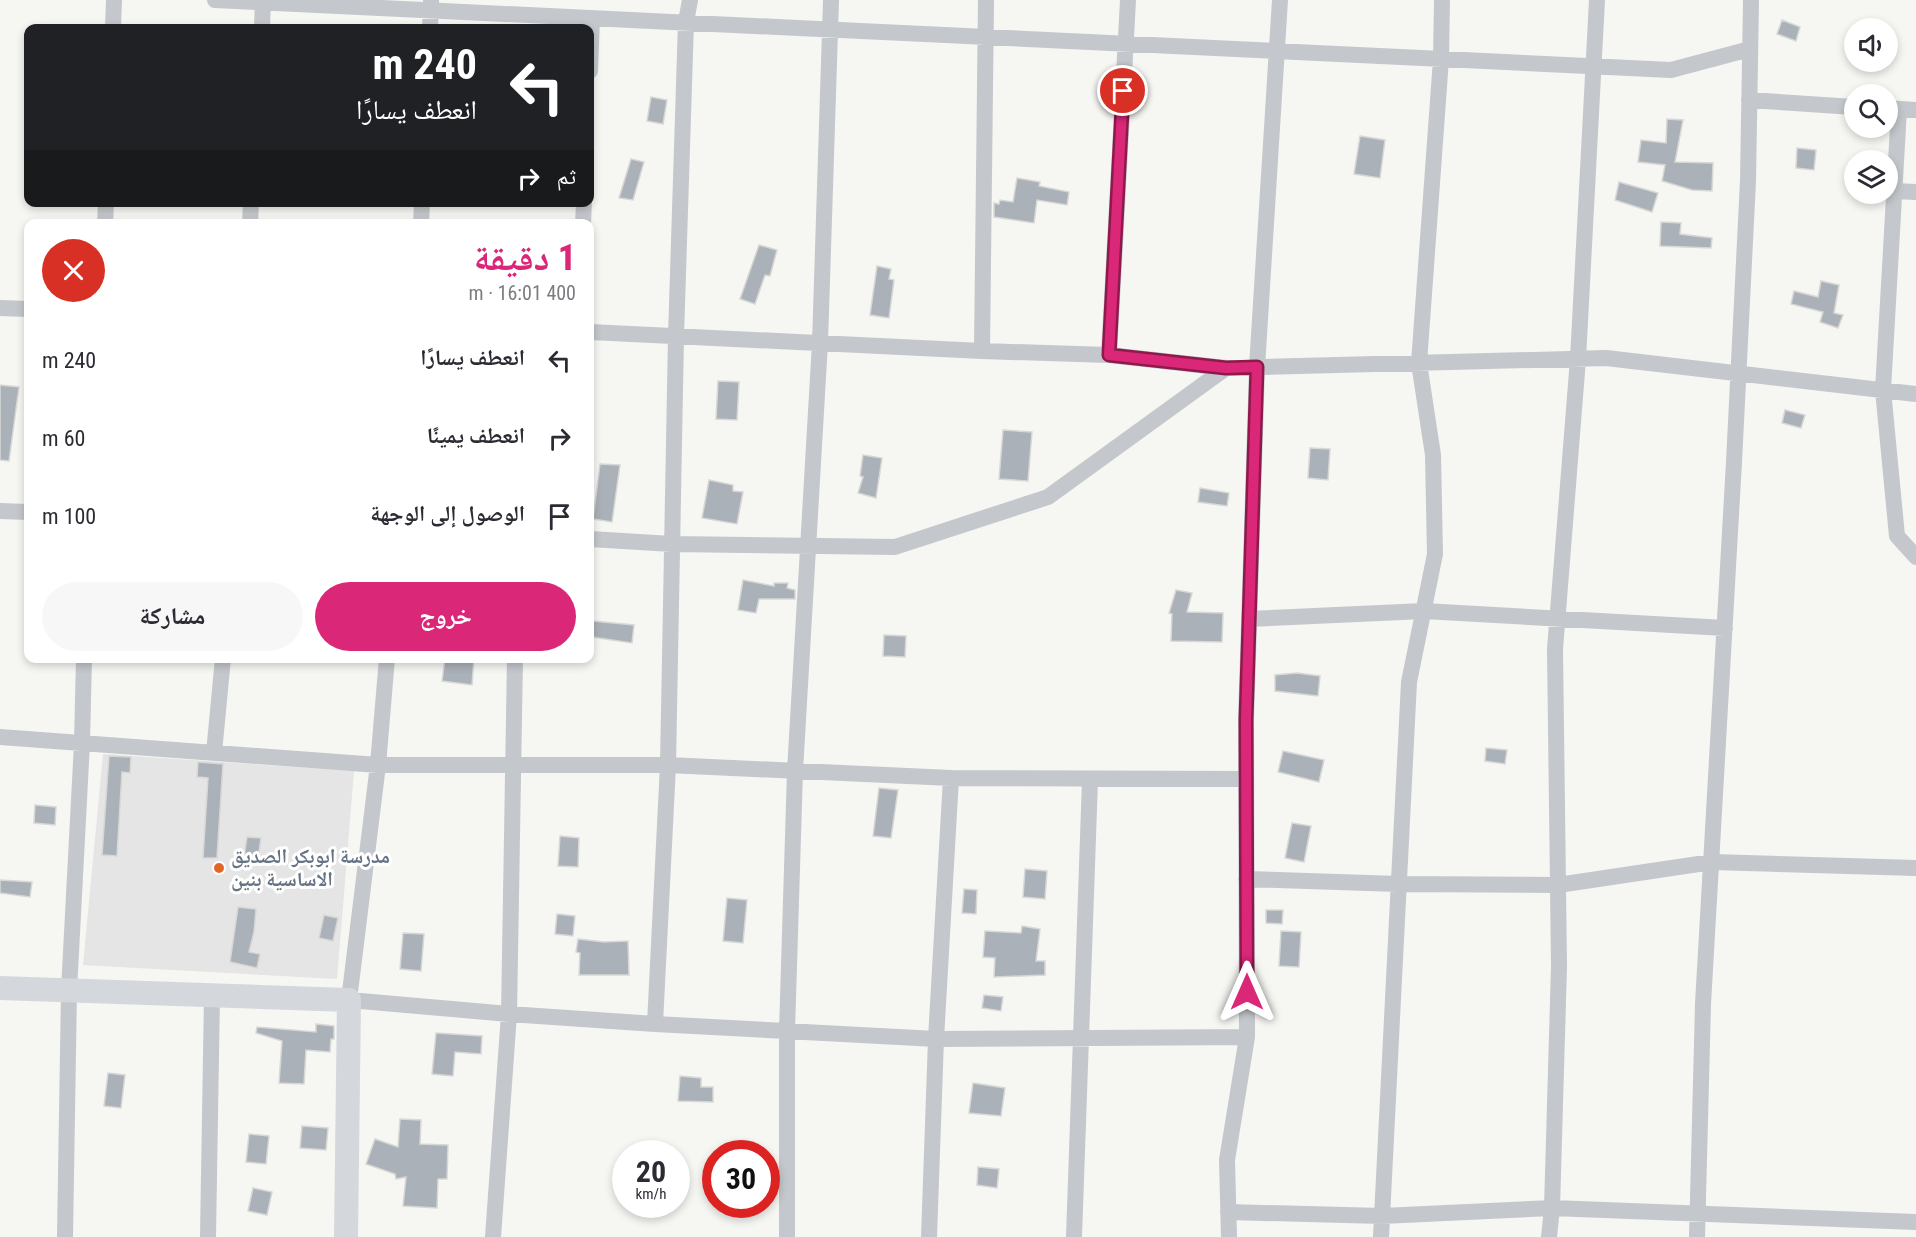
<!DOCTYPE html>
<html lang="ar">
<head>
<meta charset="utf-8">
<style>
	:root { --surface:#fff; --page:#f7f7f7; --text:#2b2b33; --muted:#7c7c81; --accent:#db2777 }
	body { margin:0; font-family:"Roboto Condensed","Noto Naskh Arabic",sans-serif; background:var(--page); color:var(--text); direction:rtl; height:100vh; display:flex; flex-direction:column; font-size:22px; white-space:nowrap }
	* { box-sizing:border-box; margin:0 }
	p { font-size:20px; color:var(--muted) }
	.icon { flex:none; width:33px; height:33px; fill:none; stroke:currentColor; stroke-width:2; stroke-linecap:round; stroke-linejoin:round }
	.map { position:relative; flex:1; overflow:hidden; direction:ltr }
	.drawer { position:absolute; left:24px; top:219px; width:570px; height:444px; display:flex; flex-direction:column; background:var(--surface); border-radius:12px; box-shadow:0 3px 9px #0003; direction:rtl }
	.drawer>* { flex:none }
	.hud { position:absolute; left:24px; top:24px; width:570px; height:183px; border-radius:12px; box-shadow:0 3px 9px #0003; direction:rtl; background:#202124; color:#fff; overflow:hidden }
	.controls { position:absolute; left:1844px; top:18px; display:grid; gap:12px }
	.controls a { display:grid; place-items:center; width:54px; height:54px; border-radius:50%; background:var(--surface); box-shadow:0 3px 9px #0003; font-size:30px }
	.speed { position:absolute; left:612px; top:1140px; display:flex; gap:12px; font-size:30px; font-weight:700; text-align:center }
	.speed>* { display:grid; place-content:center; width:78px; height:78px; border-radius:50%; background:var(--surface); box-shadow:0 3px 9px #0003; line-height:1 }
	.speed small { font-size:15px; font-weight:400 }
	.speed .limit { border:9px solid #d22; background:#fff; color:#111 }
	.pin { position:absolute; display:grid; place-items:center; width:51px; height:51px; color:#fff; margin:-26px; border:3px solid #fff; border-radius:50%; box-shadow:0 2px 6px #0007 }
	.me { position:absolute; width:66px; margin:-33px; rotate:0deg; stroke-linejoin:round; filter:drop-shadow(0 0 4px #0008) }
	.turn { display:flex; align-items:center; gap:21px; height:126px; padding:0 18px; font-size:27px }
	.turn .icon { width:78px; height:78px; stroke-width:2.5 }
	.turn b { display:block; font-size:42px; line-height:51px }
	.then { display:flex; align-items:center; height:57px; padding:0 18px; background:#0003; gap:12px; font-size:22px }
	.round { display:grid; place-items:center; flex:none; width:63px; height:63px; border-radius:32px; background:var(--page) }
	.headline { display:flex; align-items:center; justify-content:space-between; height:102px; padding:0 18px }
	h1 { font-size:36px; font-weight:800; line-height:45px; color:var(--accent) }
	.primary-button { display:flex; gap:12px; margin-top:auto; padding:12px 18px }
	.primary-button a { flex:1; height:69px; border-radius:36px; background:var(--accent); color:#fff; font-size:24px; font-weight:800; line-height:69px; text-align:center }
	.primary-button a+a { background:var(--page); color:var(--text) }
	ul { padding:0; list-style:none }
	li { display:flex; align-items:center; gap:18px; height:78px; padding:0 18px }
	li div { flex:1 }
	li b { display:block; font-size:22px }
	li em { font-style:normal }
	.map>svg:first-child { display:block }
	.built { fill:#e4e5e4 }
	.building { fill:#abb1b8; stroke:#d7d8d5; stroke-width:1.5 }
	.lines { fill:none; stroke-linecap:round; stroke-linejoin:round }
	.street { stroke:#c4c7cb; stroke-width:16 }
	.secondary { stroke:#d4d8dc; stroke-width:24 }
	.route-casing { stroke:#8e194d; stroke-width:15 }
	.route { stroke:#db2777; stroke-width:10 }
	.poi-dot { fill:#e26727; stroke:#fff; stroke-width:2 }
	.labels { text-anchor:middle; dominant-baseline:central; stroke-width:6; stroke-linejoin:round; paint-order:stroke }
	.poi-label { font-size:20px; font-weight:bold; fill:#657384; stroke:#fff; text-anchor:start }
</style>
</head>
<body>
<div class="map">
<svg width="1916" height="1237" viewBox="0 0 1916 1237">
	<rect width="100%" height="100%" fill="#f6f6f3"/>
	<path class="built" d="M103 754 354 771 337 979 83 965Z"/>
	<path class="building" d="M1782 20 1800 27 1796 41 1777 34Z
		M651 97 667 100 663 124 647 121Z
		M1667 119 1683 120 1675 162 1713 163 1712 191 1692 190 1662 181 1665 165 1638 162 1641 140 1666 143Z
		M1360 136 1385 140 1380 178 1354 174Z
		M1797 148 1816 150 1814 170 1796 168Z
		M631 159 644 162 633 200 619 198Z
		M1017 178 1040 182 1039 186 1069 192 1067 205 1037 200 1034 223 994 217V203L999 204 1000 200 1013 202Z
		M1619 182 1658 193 1652 212 1615 200Z
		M1661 222 1681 223 1680 234 1712 238 1711 248 1660 246Z
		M759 245 777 250 770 276 765 275 755 304 740 299Z
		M877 266 891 269 889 279 894 280 889 318 870 315Z
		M1821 281 1839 285 1834 313 1843 315 1838 328 1820 322 1823 312 1791 304 1794 291 1818 297Z
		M718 381 739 382 737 420 716 419Z
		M0 385 19 387 9 461 0 460Z
		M1785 410 1805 415 1801 428 1782 423Z
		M1003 430 1032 432 1028 481 999 479Z
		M1310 448 1330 449 1328 480 1308 478Z
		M863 455 882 458 876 498 858 493 863 477 860 476Z
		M600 464 620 465 612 522 593 519Z
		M709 480 733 485V491L743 492 737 524 702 518Z
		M1200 488 1229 493 1227 506 1198 502Z
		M743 580 774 586V583H788L787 588 795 590V599H759L756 613 738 610Z
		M1176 590 1192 593 1187 612 1223 613 1222 642 1171 641 1172 614 1169 613Z
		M593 621 634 625 632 643 592 637Z
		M884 635 906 636 905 657 883 656Z
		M445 658H474L472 685 442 681Z
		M1297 673 1320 676 1318 696 1275 691V675Z
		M1486 748 1507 750 1505 764 1485 761Z
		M1283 751 1324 760 1319 782 1278 772Z
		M109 756 131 757 130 773 122 772 117 856 102 855Z
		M198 762 223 764 217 858H203L208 778 197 777Z
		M879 788 898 790 891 838 873 836Z
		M35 805 56 807 55 825 34 823Z
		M1292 823 1311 826 1304 862 1285 858Z
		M560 836 579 838 578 867 558 866Z
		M247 837 261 838 258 859 244 857Z
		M1025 869 1047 871 1045 899 1023 897Z
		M0 880 32 882 30 897 0 893Z
		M964 889 977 890 976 914 962 913Z
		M727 898 747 900 743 943 723 941Z
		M238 907 256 909 254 932 249 952 260 954 257 968 230 962Z
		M1266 910H1283L1282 924 1266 923Z
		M557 914 575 916 573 936 555 934Z
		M324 915 338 918 333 941 319 938Z
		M1022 926 1040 929 1036 961H1045V975L994 977 995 958 983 957 985 931 1021 933Z
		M1281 931 1301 932 1299 967 1279 966Z
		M403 933 424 934 421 971 400 969Z
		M578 939 604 942 628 941 629 975H579L580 953 576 952Z
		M984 995 1003 997 1001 1011 982 1008Z
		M316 1024 334 1026V1039H331L330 1052 306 1050 304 1084 279 1083 282 1041 256 1033 257 1027 316 1032Z
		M436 1033 482 1036 481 1054 455 1052 453 1076 432 1074Z
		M108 1073 125 1075 121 1108 104 1106Z
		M680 1076 701 1078V1087H713V1102L678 1101Z
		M973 1083 1005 1088 1001 1116 969 1113Z
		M400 1119 421 1120 420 1144 448 1145 447 1179H438L437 1208 403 1206 406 1177 396 1179 395 1174 366 1164 375 1139 398 1147Z
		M302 1126 328 1128 326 1150 300 1148Z
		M249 1134 269 1136 266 1164 246 1162Z
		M978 1167 999 1169 997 1188 977 1185Z
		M253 1188 272 1192 267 1215 248 1211Z"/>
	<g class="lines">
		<path class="street" d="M215 0 1671 70 1750 49
			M113 28 114 0
			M262 28 263 0
			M430 28 431 1
			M590 71 592 18
			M1749 100 1854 107
			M1887 108 1916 110
			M1899 109 1883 390 1897 536 1916 557
			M1895 191 1916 192
			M105 224 106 202
			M250 224 251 202
			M421 224 422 202
			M583 224 584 202
			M0 308 28 309
			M590 332 982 351 1109 355 1226 368 1606 358 1916 394
			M982 351 986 0
			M1109 355 1128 0
			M0 511 28 512
			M590 539 672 544 895 547 1048 497 1226 368
			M1249 619 1424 611 1725 628
			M387 658 378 765 349 1000 509 1014 655 1024 936 1039 1247 1037
			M0 737 378 765H668L951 778 1246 779
			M214 753 223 658
			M1246 879 1398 884 1558 885 1712 862 1916 868
			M655 1024 668 765 676 336 686 22 690 0
			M1228 1212 1382 1216 1552 1208 1916 1222
			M65 1237 69 990 82 743 84 658
			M208 1237 212 995
			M493 1237 509 1014 515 658
			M787 1237V1031L795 771 820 343 831 0
			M929 1237 936 1039 951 778
			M1074 1237 1090 780
			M1229 1237 1227 1160 1247 1037 1246 720 1257 367 1280 0
			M1381 1237 1409 682 1435 554 1433 455 1419 363 1441 59 1442 0
			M1549 1237 1552 1208 1559 966 1555 649 1578 359 1597 0
			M1697 1237 1703 1004 1734 462 1748 181 1751 0"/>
		<path class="secondary" d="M0 988 349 1000 346 1237"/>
	</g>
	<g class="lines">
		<g class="route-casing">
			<path id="route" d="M1123 91 1109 355 1226 368 1257 367 1246 720 1247 992"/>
		</g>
		<use href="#route" class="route"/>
	</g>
	<circle class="poi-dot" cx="219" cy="868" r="6"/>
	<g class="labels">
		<g class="poi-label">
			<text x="231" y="856">مدرسة ابوبكر الصديق<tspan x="231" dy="23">الاساسية بنين</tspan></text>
		</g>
	</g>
</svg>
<div class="controls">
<a><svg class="icon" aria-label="sound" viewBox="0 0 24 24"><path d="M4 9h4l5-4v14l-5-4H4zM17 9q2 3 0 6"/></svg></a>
<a><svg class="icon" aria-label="search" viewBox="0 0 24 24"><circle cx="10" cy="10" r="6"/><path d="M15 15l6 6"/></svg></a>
<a><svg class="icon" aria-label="layers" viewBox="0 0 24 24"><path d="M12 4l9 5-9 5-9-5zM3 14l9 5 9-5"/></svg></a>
</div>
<div class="speed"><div>20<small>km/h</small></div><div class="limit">30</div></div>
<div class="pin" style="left:1123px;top:91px;background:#d93025"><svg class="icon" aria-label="arrive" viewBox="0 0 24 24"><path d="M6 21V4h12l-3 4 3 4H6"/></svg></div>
<svg class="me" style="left:1247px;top:992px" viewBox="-20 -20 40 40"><path d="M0-17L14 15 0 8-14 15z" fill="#db2777" stroke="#fff" stroke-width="4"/></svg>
<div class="hud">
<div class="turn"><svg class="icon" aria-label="left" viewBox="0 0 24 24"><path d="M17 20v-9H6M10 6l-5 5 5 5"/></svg><div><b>240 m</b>انعطف يسارًا</div></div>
<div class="then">ثم<svg class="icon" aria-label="right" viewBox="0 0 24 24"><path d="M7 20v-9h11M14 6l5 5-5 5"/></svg></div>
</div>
<section class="drawer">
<div class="headline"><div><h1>1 دقيقة</h1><p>400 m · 16:01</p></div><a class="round" style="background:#d93025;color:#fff"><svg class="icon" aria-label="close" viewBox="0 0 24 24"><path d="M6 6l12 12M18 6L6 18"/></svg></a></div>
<ul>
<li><svg class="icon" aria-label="left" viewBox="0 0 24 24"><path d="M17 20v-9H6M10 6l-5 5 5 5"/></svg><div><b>انعطف يسارًا</b></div><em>240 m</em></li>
<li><svg class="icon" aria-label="right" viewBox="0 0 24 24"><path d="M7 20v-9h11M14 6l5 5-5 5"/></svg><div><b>انعطف يمينًا</b></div><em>60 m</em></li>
<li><svg class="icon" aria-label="arrive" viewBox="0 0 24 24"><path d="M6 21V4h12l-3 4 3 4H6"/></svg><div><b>الوصول إلى الوجهة</b></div><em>100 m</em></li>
</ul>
<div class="primary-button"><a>خروج</a><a>مشاركة</a></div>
</section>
</div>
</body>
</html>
